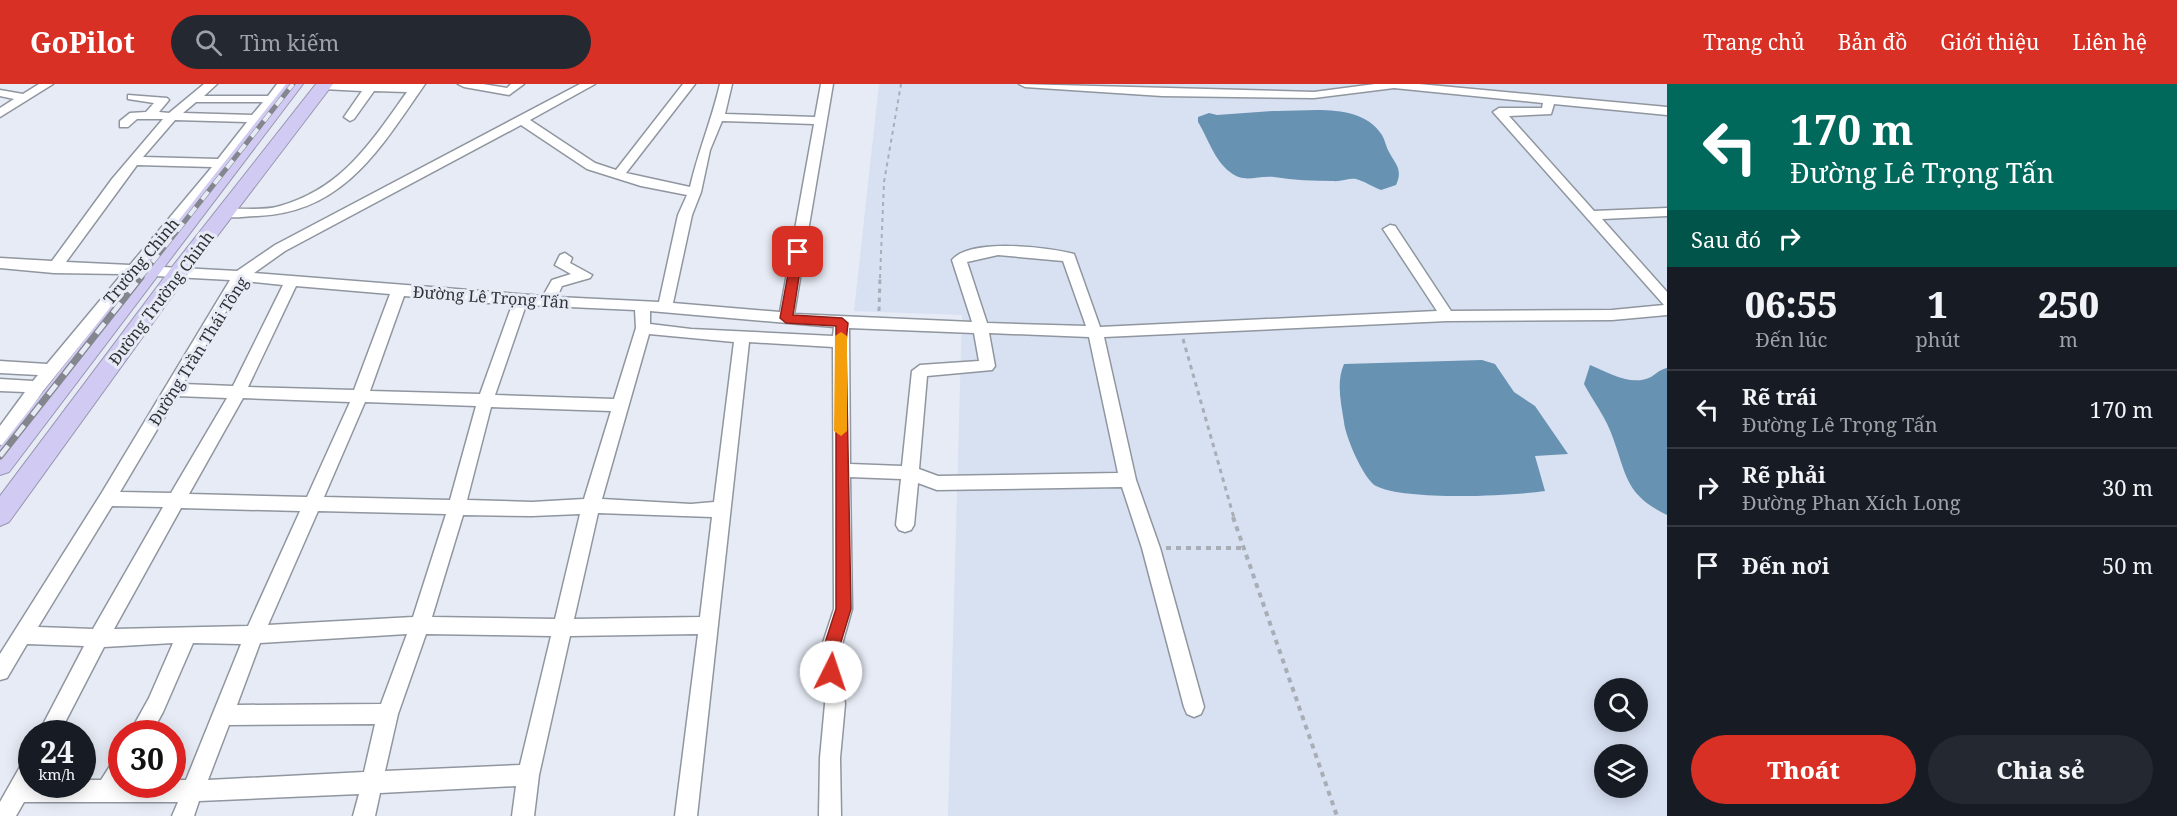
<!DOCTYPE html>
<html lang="vi">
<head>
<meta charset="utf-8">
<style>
	:root { --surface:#171b24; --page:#242831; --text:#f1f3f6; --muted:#9ea1a6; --line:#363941; --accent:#d93025 }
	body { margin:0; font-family:"Noto Serif",serif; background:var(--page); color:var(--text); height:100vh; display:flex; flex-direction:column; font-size:22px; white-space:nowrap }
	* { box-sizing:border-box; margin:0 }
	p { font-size:20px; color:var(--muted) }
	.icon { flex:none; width:33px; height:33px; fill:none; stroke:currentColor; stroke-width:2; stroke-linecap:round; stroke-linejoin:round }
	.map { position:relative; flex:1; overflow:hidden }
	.panel { display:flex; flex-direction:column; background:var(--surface); width:510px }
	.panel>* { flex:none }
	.top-card { background:#00695c; color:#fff; overflow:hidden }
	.fabs { position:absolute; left:1594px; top:594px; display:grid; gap:12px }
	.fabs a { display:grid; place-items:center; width:54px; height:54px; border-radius:50%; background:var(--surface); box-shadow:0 3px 15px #0003; font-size:30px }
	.speed { position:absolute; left:18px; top:636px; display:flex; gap:12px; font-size:30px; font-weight:700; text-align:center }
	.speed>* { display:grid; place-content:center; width:78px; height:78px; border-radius:50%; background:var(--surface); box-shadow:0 3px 15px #0003; line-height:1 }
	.speed small { font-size:15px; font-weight:400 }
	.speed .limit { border:9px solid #d22; background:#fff; color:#111 }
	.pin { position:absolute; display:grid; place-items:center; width:51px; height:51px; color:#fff; margin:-26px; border-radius:12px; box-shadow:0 3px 9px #0006 }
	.me { position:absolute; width:66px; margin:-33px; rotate:4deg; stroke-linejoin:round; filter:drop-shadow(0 0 4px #0008) }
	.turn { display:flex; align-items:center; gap:21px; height:126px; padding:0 24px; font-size:27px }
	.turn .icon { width:78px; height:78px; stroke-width:2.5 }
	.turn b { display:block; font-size:42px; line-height:51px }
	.then { display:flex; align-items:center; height:57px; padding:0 24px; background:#0003; gap:12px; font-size:22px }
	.eta { display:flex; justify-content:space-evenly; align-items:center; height:102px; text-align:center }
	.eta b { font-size:36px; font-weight:800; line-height:42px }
	.primary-button { display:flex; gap:12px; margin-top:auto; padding:12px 24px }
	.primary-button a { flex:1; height:69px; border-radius:36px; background:var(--accent); color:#fff; font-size:24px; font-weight:800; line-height:69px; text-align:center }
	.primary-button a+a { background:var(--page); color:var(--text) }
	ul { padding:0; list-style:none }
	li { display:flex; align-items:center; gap:18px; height:78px; padding:0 24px; border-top:2px solid var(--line) }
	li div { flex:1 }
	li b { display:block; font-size:22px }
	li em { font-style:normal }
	header { display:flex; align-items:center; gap:36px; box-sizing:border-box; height:84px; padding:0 30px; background:var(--accent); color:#fff }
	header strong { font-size:28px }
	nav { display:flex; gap:33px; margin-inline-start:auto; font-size:21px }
	.search { width:420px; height:54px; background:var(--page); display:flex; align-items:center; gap:15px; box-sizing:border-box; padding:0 21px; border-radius:33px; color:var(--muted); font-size:22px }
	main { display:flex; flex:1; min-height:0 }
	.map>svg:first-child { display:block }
	.built { fill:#d8e1f2; fill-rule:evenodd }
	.water { fill:#6892b2 }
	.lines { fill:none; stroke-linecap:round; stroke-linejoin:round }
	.minor-casing { stroke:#90969f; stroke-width:3 }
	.highway-casing { stroke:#9895b0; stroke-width:2 }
	.path-far2 { stroke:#a9adb5; stroke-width:2; stroke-dasharray:4 4; stroke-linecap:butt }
	.path-far1 { stroke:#a9adb5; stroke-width:3; stroke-dasharray:4.5 4.5; stroke-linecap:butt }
	.path { stroke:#a9adb5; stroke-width:4; stroke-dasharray:5 5; stroke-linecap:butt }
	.minor { fill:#fff; fill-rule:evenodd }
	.highway { fill:#d1cbf3; fill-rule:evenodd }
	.rail-far1-casing { stroke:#83878d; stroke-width:5 }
	.rail-casing { stroke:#83878d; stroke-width:7 }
	.rail-far1 { stroke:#e6ebf5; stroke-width:4; stroke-dasharray:10; stroke-linecap:butt }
	.rail { stroke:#e6ebf5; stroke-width:4.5; stroke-dasharray:13; stroke-linecap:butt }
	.route { fill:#d93025; stroke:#8d1f18; stroke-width:1.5 }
	.slow { fill:#f59e0b }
	.labels { text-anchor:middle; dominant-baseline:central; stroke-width:6; stroke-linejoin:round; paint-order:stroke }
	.street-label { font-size:16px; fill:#2f3135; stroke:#e6ebf5 }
</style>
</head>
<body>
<header>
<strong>GoPilot</strong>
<div class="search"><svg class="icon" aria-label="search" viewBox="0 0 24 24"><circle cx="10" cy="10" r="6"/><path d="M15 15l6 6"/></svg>Tìm kiếm</div>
<nav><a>Trang chủ</a><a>Bản đồ</a><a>Giới thiệu</a><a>Liên hệ</a></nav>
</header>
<main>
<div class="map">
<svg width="1667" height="732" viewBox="0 0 1667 732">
	<rect width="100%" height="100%" fill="#e6ebf5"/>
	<path class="built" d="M879 0H1667V732H948L962 231 854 227ZM1605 604H1638V638H1605ZM1605 670H1638V704H1605Z"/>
	<path class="water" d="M1273 27C1307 28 1360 17 1382 51 1385 56 1386 63 1389 68 1396 81 1403 86 1396 101L1381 106C1373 103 1364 97 1356 95 1349 94 1340 98 1333 97 1313 97 1294 96 1274 93 1258 91 1244 100 1230 88 1214 76 1208 54 1198 38V33L1209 29 1217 31Z
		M1482 276 1495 280 1514 308 1535 322 1568 370 1535 372 1545 407C1512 412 1405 417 1376 402 1364 396 1345 352 1344 338 1341 319 1336 298 1344 280Z
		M1590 281C1608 288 1631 303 1651 293 1657 289 1659 286 1667 284V431C1626 411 1627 393 1613 354 1607 335 1593 317 1584 300Z"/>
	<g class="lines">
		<g class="minor-casing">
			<path id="minor" d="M39 0H53L0 33V24L14 15 0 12V6L23 10Z
				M204 0H217L204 12H268L277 0H289L144 182 237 187 275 161 580 0H595L530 36 595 79 616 86 683 0H695L626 89 690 103C698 68 712 35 720 0H732L725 30 815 33 821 0H833L794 230 972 238 952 176C970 154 1048 163 1074 170L1100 243 1437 227 1383 145 1390 141 1395 142 1451 227 1612 226 1664 221 1493 28 1499 24H1542L1543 19 1394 4 1314 14 1162 12 1025 3 1019 0 1314 8 1375 0H1419L1667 23V31L1554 20 1551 30 1509 32 1594 127 1667 124V132L1602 135 1667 208V231L1612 236 1447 237 1104 253 1136 396 1160 464 1204 623 1201 630 1194 633 1187 630 1184 623 1142 464 1122 403 937 406 918 399 914 441 911 446 905 448 899 446 896 441 901 395 850 393 852 525 839 571 845 620 840 674 841 732H819L820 674 825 620 819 571 834 525 833 263 749 258 697 732H675L698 550 570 552 539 691 534 732H512L516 702 380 709 375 732H353L359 710 199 717 194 732H172L178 718H24L16 732H0V718L25 674 32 671V700H82V696H101L115 674 122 671V700H172V696H186L241 560 193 559 163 628 151 650H129L149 614 173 559 104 563 59 650H38L84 562 27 560 7 594 0 596V570L101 410 230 196 137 191 43 307 6 360 0 361V342L25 308 0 307V295L33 297 38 291 0 289V277L47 280 122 190 54 189 0 184V174L52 177 112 95 163 35H137L128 43H120V37L130 29 146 28 154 19 128 15V11L167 14 169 16 159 28 169 29ZM196 18H263L252 31 183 29ZM175 36 247 38 218 75 143 73ZM722 37 814 40 780 228 673 219 692 131 701 108 710 66ZM521 41 587 85 641 102 687 111 678 131 659 218 557 213 562 202 590 194 592 191 570 179 572 174 565 169 560 171 555 181 571 190 552 196 543 212 254 189 285 167ZM137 81 212 83 130 181 66 178ZM998 171 1063 177 1086 242 987 239 967 178ZM244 197 283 201 233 302 183 300ZM296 202 390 210 354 306 248 303ZM404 212 512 221 480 310 370 307ZM526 221 635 226 636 244 614 315 495 311ZM650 227 834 243 833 252 691 245 650 240ZM849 244 974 249 979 277 920 281 912 287 902 382 850 380ZM989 249 1089 253 1118 389 938 392 919 385 927 292 992 286 995 282ZM649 250 734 258 714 418 691 420 602 415ZM177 312 227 314 171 409 120 408ZM243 314 350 318 307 413 189 410ZM365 318 476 322 450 416 324 413ZM491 323 611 327 584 415 532 418 467 416ZM112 422 163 423 93 545 38 543ZM181 424 300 427 248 542 114 545ZM318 427 446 430 413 533 268 541ZM598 429 712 433 700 533 574 535ZM580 430 555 535 432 533 463 431 532 432ZM407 550 381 620 237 621 260 559ZM426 550 551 552 520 681 385 687 398 630ZM375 640 364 688 208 696 229 641Z
				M319 0H425C381 63 344 129 257 132 245 132 232 135 220 132L218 129 225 125C242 124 264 127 280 122 343 104 371 58 407 8L374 7 354 35 350 37 344 33 362 7 323 5 319 4Z
				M458 0H483L507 4 511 0H524L509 11 464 3Z"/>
		</g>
		<g class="highway-casing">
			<path id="highway" d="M286 0H303L9 388 0 391V363Z
				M316 0H333L186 193 9 438 0 442V412L172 183Z"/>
		</g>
		<path class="path-far2" d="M880 194 884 98 901 0"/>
		<path class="path-far1" d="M879 227 880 193
			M1183 255 1234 434"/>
		<path class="path" d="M1233 433 1337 732
			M1166 464H1242"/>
		<use href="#minor" class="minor"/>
		<use href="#highway" class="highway"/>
		<g class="rail-far1-casing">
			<path id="rail-far1" d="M140 194 293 0"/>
		</g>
		<g class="rail-casing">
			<path id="rail" d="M0 372 141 193"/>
		</g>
		<use href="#rail-far1" class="rail-far1"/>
		<use href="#rail" class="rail"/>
	</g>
	<path class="route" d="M798 165 803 168 793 231 842 234 848 239 846 258 851 525 837 571 839 588 837 593 831 595 825 593 821 571 836 525V242L786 239 780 234 792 168Z"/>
	<path class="slow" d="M841 248 847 252V347L841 352 834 347 835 252Z"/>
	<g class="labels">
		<g class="street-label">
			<text transform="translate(141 177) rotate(-50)">Trường Chinh</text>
			<text transform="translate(491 213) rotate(4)">Đường Lê Trọng Tấn</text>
			<text transform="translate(161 214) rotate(-53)">Đường Trường Chinh</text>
			<text transform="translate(198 267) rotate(-58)">Đường Trần Thái Tông</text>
		</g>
	</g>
</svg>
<div class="fabs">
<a><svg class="icon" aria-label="search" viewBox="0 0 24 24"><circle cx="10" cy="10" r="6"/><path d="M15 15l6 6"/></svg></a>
<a><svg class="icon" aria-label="layers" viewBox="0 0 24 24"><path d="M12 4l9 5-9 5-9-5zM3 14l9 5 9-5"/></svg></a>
</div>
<div class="speed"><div>24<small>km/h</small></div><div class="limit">30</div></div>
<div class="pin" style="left:798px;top:168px;background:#d93025"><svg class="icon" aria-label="arrive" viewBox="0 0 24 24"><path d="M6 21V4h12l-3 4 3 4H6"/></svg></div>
<svg class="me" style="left:831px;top:588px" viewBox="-20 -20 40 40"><circle r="19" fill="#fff"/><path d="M0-13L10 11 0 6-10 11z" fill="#d93025"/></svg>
</div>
<section class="panel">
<div class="top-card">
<div class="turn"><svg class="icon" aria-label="left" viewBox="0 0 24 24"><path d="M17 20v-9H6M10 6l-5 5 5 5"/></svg><div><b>170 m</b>Đường Lê Trọng Tấn</div></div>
<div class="then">Sau đó<svg class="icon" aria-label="right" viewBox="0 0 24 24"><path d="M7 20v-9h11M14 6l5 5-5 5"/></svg></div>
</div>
<div class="eta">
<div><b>06:55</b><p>Đến lúc</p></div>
<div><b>1</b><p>phút</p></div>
<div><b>250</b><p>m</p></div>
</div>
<ul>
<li><svg class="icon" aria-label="left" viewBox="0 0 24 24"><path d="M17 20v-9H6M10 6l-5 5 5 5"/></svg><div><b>Rẽ trái</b><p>Đường Lê Trọng Tấn</p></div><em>170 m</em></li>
<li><svg class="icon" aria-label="right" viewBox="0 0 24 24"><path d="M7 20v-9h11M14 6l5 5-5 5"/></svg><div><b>Rẽ phải</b><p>Đường Phan Xích Long</p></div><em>30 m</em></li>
<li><svg class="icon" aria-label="arrive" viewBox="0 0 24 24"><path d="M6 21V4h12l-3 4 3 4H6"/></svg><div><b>Đến nơi</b></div><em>50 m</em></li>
</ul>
<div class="primary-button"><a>Thoát</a><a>Chia sẻ</a></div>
</section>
</main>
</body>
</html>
